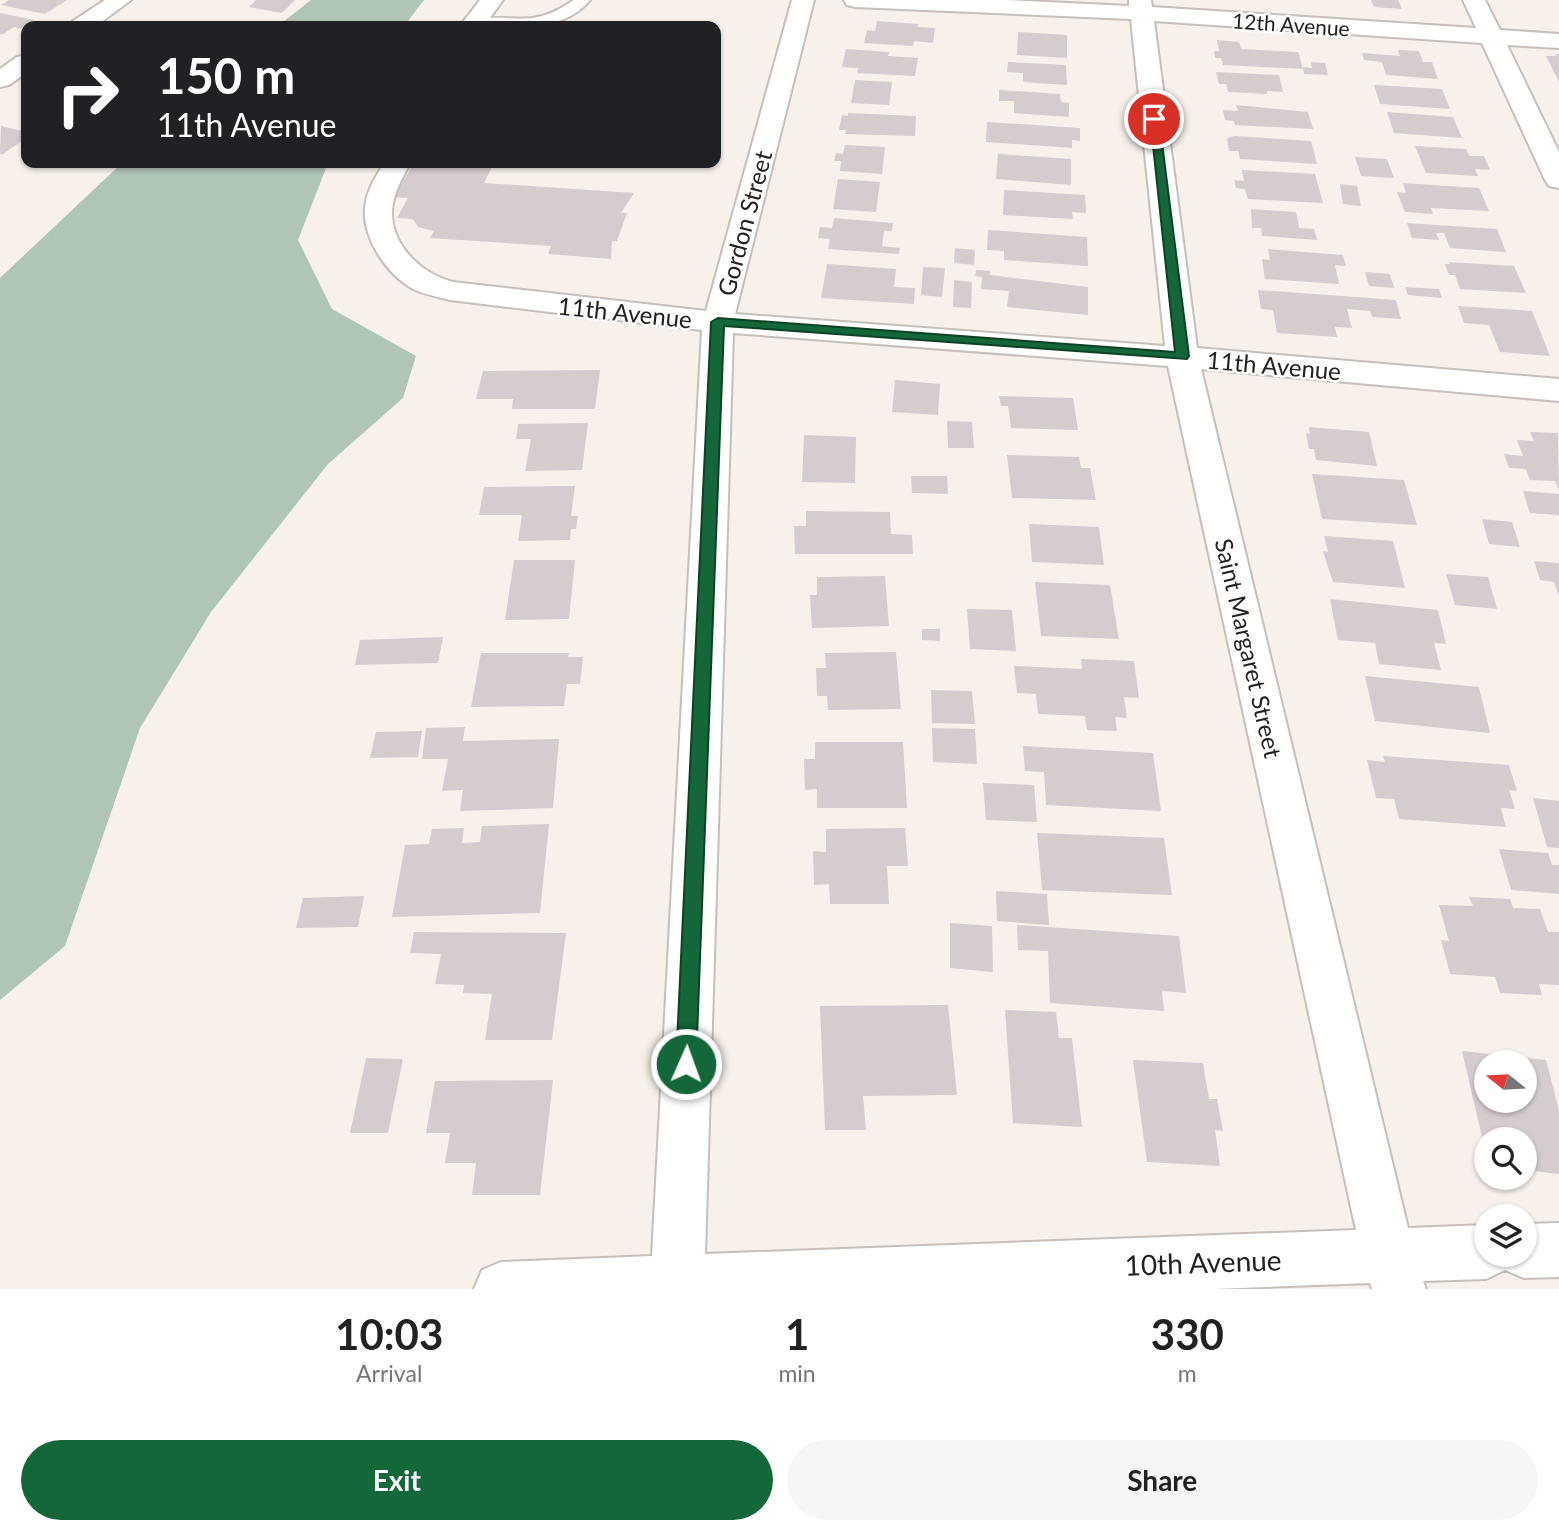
<!DOCTYPE html>
<html lang="en">
<head>
<meta charset="utf-8">
<style>
	:root { --surface:#fff; --page:#f6f6f6; --text:#222; --muted:#767676; --accent:#136738 }
	body { margin:0; font-family:Lato,sans-serif; background:var(--page); color:var(--text); height:100vh; display:flex; flex-direction:column; font-size:26px; white-space:nowrap }
	* { box-sizing:border-box; margin:0 }
	p { font-size:23px; color:var(--muted) }
	.icon { flex:none; width:38px; height:38px; fill:none; stroke:currentColor; stroke-width:2; stroke-linecap:round; stroke-linejoin:round }
	.map { position:relative; height:1289px; overflow:hidden }
	.side { display:flex; flex-direction:column; background:var(--surface); flex:1 }
	.side>* { flex:none }
	.guide { position:absolute; left:21px; top:21px; width:700px; height:147px; border-radius:14px; box-shadow:0 2px 5px #0004; background:#202124; color:#fff; overflow:hidden }
	.needle { width:46px; rotate:288deg }
	.tools { position:absolute; left:1474px; top:1050px; display:grid; gap:14px }
	.tools a { display:grid; place-items:center; width:63px; height:63px; border-radius:50%; background:var(--surface); box-shadow:0 2px 5px #0004; font-size:35px }
	.pin { position:absolute; display:grid; place-items:center; width:60px; height:60px; color:#fff; margin:-30px; border:4px solid #fff; border-radius:50%; box-shadow:0 2px 7px #0007 }
	.me { position:absolute; width:77px; margin:-38px; rotate:2deg; stroke-linejoin:round; filter:drop-shadow(0 0 5px #0008) }
	.turn { display:flex; align-items:center; gap:24px; height:147px; padding:0 21px; font-size:32px }
	.turn .icon { width:91px; height:91px; stroke-width:2.5 }
	.turn b { display:block; font-size:49px; line-height:60px }
	.eta { display:flex; justify-content:space-evenly; align-items:center; height:119px; text-align:center }
	.eta b { font-size:42px; font-weight:700; line-height:49px }
	.action { display:flex; gap:14px; margin-top:auto; padding:14px 21px }
	.action a { flex:1; height:80px; border-radius:42px; background:var(--accent); color:#fff; font-size:28px; font-weight:700; line-height:80px; text-align:center }
	.action a+a { background:var(--page); color:var(--text) }
	.map>svg:first-child { display:block }
	.green { fill:#afc5b5 }
	.building { fill:#d6cccf; fill-rule:evenodd }
	.lines { fill:none; stroke-linecap:round; stroke-linejoin:round }
	.lane-casing { stroke:#c6bfb9; stroke-width:4 }
	.street-casing { stroke:#c6bfb9; stroke-width:4 }
	.lane { fill:#fff; fill-rule:evenodd }
	.street { fill:#fff; fill-rule:evenodd }
	.route { fill:#136738; stroke:#0c4324; stroke-width:2 }
	.labels { text-anchor:middle; dominant-baseline:central; stroke-width:5; stroke-linejoin:round; paint-order:stroke }
	.far-street-label { font-size:21px; fill:#24211f; stroke:#fff }
	.street-label { font-size:24px; fill:#24211f; stroke:#fff }
	.near-street-label { font-size:28px; fill:#24211f; stroke:#fff }
</style>
</head>
<body>
<div class="map">
<svg width="1559" height="1289" viewBox="0 0 1559 1289">
	<rect width="100%" height="100%" fill="#f8f0ea"/>
	<path class="green" d="M311 0H424L404 26H278Z
		M122 163H328L298 240 332 309 416 356 403 398 328 464 211 612 140 728 65 946 0 1000V278Z"/>
	<path class="building" d="M9 0H67L45 14 1 5Z
		M256 0H295L282 13 249 7Z
		M1371 0H1398L1402 9 1374 7Z
		M0 13 34 20 20 29 14 27 3 34H0Z
		M877 21 918 24V27L935 28 933 43 914 41 913 46 864 43 867 30 875 31Z
		M1018 32 1067 35V58L1017 55Z
		M1217 40 1239 42 1241 49 1298 52 1303 69 1223 65 1221 58H1215L1214 51H1219Z
		M846 49 889 52 888 56 918 58 915 76 857 73 858 68 842 67Z
		M1398 50 1419 51 1423 62H1432L1438 79 1386 75 1382 62 1364 60 1362 53 1400 56Z
		M1555 54H1559V82L1546 56H1557Z
		M1008 62 1066 65 1067 85 1023 82V73L1007 72Z
		M1311 62 1325 63 1328 75 1304 74 1303 67 1312 68Z
		M1216 72 1279 75 1283 92 1267 91V94L1228 92 1226 84H1219Z
		M855 80 892 82 889 105 851 103Z
		M1374 85 1442 89 1450 109 1380 104Z
		M999 90 1060 94 1061 102 1069 103V117L1014 113V101H999Z
		M1236 105 1308 112 1313 129 1235 125 1234 121 1225 120 1223 110 1238 111Z
		M1387 112 1453 117 1462 138 1394 133Z
		M848 113 916 116 915 136 845 134 846 130H839L842 115 848 116Z
		M987 122 1080 128V141L1072 140V148L986 142Z
		M1 126 26 132V138L3 154H0Z
		M1235 136 1311 141 1317 164 1240 159 1238 151H1229L1227 138Z
		M845 145 885 147 882 174 840 171 841 161H834L836 153 843 154Z
		M1415 146 1466 149 1469 156H1484L1490 170 1475 169 1478 176 1426 173Z
		M998 154 1071 159V185L996 179Z
		M1355 157 1387 159 1394 178 1361 176Z
		M439 163H494L484 183 634 193 621 213H627L617 241H612L611 259 548 254 551 246 430 238 434 231 418 227 413 219 397 218 408 198 394 197 412 166 437 167Z
		M1242 170 1315 174 1323 203 1248 199 1245 189 1236 188 1234 180 1244 181Z
		M838 179 880 182 876 212 833 209Z
		M1403 183 1479 188 1489 211 1431 208 1433 214 1405 212 1397 192 1406 193Z
		M1340 184 1357 186 1361 206 1343 204Z
		M1004 190 1085 195 1086 213 1072 212 1073 219 1003 215Z
		M1251 209 1296 212 1299 228 1314 229 1317 240 1262 236 1261 228H1252Z
		M834 218 893 223 892 231H884L882 246 900 248 899 254 828 249 830 239 818 238 820 227 832 228Z
		M1407 223 1497 229 1506 252 1450 248 1444 233H1436L1439 240 1412 238Z
		M988 230 1087 237 1088 266 1004 260V251L987 250Z
		M955 248 975 250 974 265 954 263Z
		M1268 249 1343 255 1346 266 1335 265 1339 284 1265 279 1262 259 1270 260Z
		M1449 262 1514 266 1526 293 1460 289 1455 275H1449L1445 264H1450Z
		M827 264 896 269 894 287 915 288 914 304 821 298Z
		M923 267 945 268 942 297 921 295Z
		M976 270 990 271V275L1088 287V315L1007 307 1009 291 981 289 982 277 975 276Z
		M1365 272 1390 274 1394 288 1369 286Z
		M954 280 972 282 971 308 953 307Z
		M1405 287 1439 289 1442 298 1408 295Z
		M1258 290 1396 300 1401 319 1372 317 1370 311 1347 309 1352 328 1335 327 1337 337 1277 333 1273 310 1261 309Z
		M1458 306 1532 311 1550 356 1500 352 1489 325 1464 323Z
		M600 370 595 409H512L513 399H476L483 371Z
		M895 380 940 384 938 415 892 412Z
		M999 396 1073 398 1078 430 1011 428 1008 406H1001Z
		M947 421 972 422 974 448H948Z
		M588 423 582 470 525 471 531 439H516L518 424Z
		M1309 427 1369 432 1377 466 1316 460 1314 449H1309L1306 433 1310 434Z
		M1530 432 1558 433 1559 489 1555 481 1530 480 1526 469 1509 468 1504 454 1523 456 1517 440 1534 441Z
		M804 435 856 437 855 483 802 482Z
		M1007 455 1079 457 1081 468H1090L1096 500 1012 498Z
		M1312 474 1404 480 1417 525 1322 519Z
		M911 476H947L948 494 912 493Z
		M575 486 571 516H578L576 529H571L570 540 518 541 522 515H479L484 487Z
		M1523 491 1559 494V515L1530 513Z
		M806 511 890 512 891 534 912 535 913 554H795L794 526H806Z
		M1482 519 1512 522 1520 547 1489 544Z
		M1029 524 1099 527 1104 565 1032 562Z
		M1324 536 1393 541 1405 588 1333 582 1323 551 1328 552Z
		M514 560H575L569 619 505 620Z
		M1534 561 1559 563V596L1554 582 1540 580Z
		M1446 574 1488 577 1497 609 1455 605Z
		M885 576 889 626 812 628 810 595H817V577Z
		M1035 582 1110 585 1119 639 1041 636Z
		M1330 599 1438 610 1446 644 1434 643 1441 670 1379 664 1375 643 1338 640Z
		M967 609 1012 610 1016 651 970 649Z
		M922 629H940V641L922 640Z
		M443 637 438 663 355 665 360 640Z
		M896 652 901 709 828 710 827 696H817L816 668H826L825 653Z
		M481 653H569L568 657H583L580 684H567L564 706 471 707Z
		M1081 659 1134 661 1139 698 1124 697 1127 718 1115 717 1117 731 1087 730 1085 716 1038 714 1036 694 1017 693 1014 666 1082 669Z
		M1365 676 1479 687 1490 733 1375 721Z
		M931 690 972 691 975 724 932 723Z
		M465 727 463 741 559 739 553 808 460 811 463 790 442 791 448 759H422L426 728Z
		M932 728 975 729 977 764 933 762Z
		M422 731 418 757 370 758 376 732Z
		M815 742H903L907 808H817V789L805 790 804 759H815Z
		M1023 746 1153 753 1161 811 1046 805 1044 772 1025 771Z
		M1383 756 1509 765 1517 791 1509 790 1515 809 1501 808 1506 827 1399 819 1394 799 1376 798 1367 760 1385 762Z
		M983 783 1034 785 1037 822 986 820Z
		M1533 798 1559 801V848L1547 847Z
		M549 824 540 913 392 917 405 845 429 844 432 829 464 828 462 843 480 842 482 826Z
		M905 828 908 866H887L889 904H830L829 884 814 885 813 851 826 852V829Z
		M1037 833 1164 838 1172 895 1042 890Z
		M1499 849 1548 853 1552 865H1559V894L1511 890Z
		M996 891 1047 894 1049 925 997 921Z
		M364 896 358 927 296 928 303 898Z
		M1469 897 1510 899 1513 908 1540 909 1548 932H1559V985L1539 984 1542 995 1500 993 1495 977 1450 974 1441 940 1449 941 1439 905 1473 906Z
		M950 923 992 926 993 972 950 968Z
		M1017 925 1179 936 1186 993 1162 991 1164 1011 1050 1003 1048 951 1018 950Z
		M414 932 566 933 552 1040H485L492 994 463 993 464 985 435 984 441 954 410 953Z
		M948 1005 957 1095 863 1096 866 1130H825L820 1006Z
		M1005 1010 1056 1012 1059 1038H1072L1082 1127 1013 1123Z
		M1462 1051 1546 1060 1559 1110V1174L1524 1170V1139H1486L1485 1150ZM1486 1062H1524V1101H1486Z
		M366 1058 403 1059 388 1133H350Z
		M1133 1060 1203 1063 1209 1099H1217L1223 1131 1215 1130 1220 1166 1147 1162Z
		M553 1080 540 1195H472L476 1163H445L450 1133H426L435 1081Z"/>
	<g class="lines">
		<g class="lane-casing">
			<path id="lane" d="M574 0H590C561 35 509 26 468 26L466 23C476 14 516 20 532 18 548 16 561 9 574 0Z"/>
		</g>
		<g class="street-casing">
			<path id="street" d="M105 0H131L96 26H69L73 21Z
				M480 0H503L484 26H460Z
				M792 0H814L735 314 1165 346 1131 19 855 7 847 5 844 0H1006L1129 6V0H1151L1152 7 1476 28 1463 0H1485L1500 30 1559 34V48L1507 45 1559 152V188L1549 186 1545 180 1482 43 1154 21 1197 348 1559 379V401L1201 369 1408 1228 1486 1225V1255H1524V1224L1559 1223V1277L1524 1278 1505 1270 1486 1279 1423 1281 1426 1289H1372L1370 1283 1214 1289H474L482 1270 501 1262 652 1256 702 330 450 300C438 297 424 294 413 289 386 274 359 234 366 202 368 188 377 175 384 163H410C404 175 396 188 393 203 386 241 419 273 453 282L706 311ZM733 333 1168 366 1356 1230 705 1254Z
				M26 55V73L9 85 0 87V69L17 57Z"/>
		</g>
		<use href="#lane" class="lane"/>
		<use href="#street" class="street"/>
	</g>
	<path class="route" d="M1150 117 1159 119 1189 356 1187 359 724 326 696 1064 693 1071 686 1074 679 1071 676 1064 711 322 718 318 1175 352Z"/>
	<g class="labels">
		<g class="far-street-label">
			<text transform="translate(1291 24) rotate(4)">12th Avenue</text>
		</g>
		<g class="street-label">
			<text transform="translate(744 223) rotate(-75)">Gordon Street</text>
			<text transform="translate(625 312) rotate(6)">11th Avenue</text>
			<text transform="translate(1274 365) rotate(5)">11th Avenue</text>
			<text transform="translate(1249 648) rotate(77)">Saint Margaret Street</text>
		</g>
		<g class="near-street-label">
			<text transform="translate(1203 1262) rotate(-2)">10th Avenue</text>
		</g>
	</g>
</svg>
<div class="tools">
<a><svg class="needle" viewBox="-14 -14 28 28"><path d="M0-13l5 13h-10z" fill="#e53935"/><path d="M0 13l5-13h-10z" fill="#767676"/></svg></a>
<a><svg class="icon" aria-label="search" viewBox="0 0 24 24"><circle cx="10" cy="10" r="6"/><path d="M15 15l6 6"/></svg></a>
<a><svg class="icon" aria-label="layers" viewBox="0 0 24 24"><path d="M12 4l9 5-9 5-9-5zM3 14l9 5 9-5"/></svg></a>
</div>
<div class="pin" style="left:1154px;top:119px;background:#d93025"><svg class="icon" aria-label="arrive" viewBox="0 0 24 24"><path d="M6 21V4h12l-3 4 3 4H6"/></svg></div>
<svg class="me" style="left:686px;top:1064px" viewBox="-20 -20 40 40"><circle r="17" fill="#136738" stroke="#fff" stroke-width="3"/><path d="M0-11L8 9 0 5-8 9z" fill="#fff"/></svg>
<div class="guide">
<div class="turn"><svg class="icon" aria-label="right" viewBox="0 0 24 24"><path d="M7 20v-9h11M14 6l5 5-5 5"/></svg><div><b>150 m</b>11th Avenue</div></div>
</div>
</div>
<section class="side">
<div class="eta">
<div><b>10:03</b><p>Arrival</p></div>
<div><b>1</b><p>min</p></div>
<div><b>330</b><p>m</p></div>
</div>
<div class="action"><a>Exit</a><a>Share</a></div>
</section>
</body>
</html>
